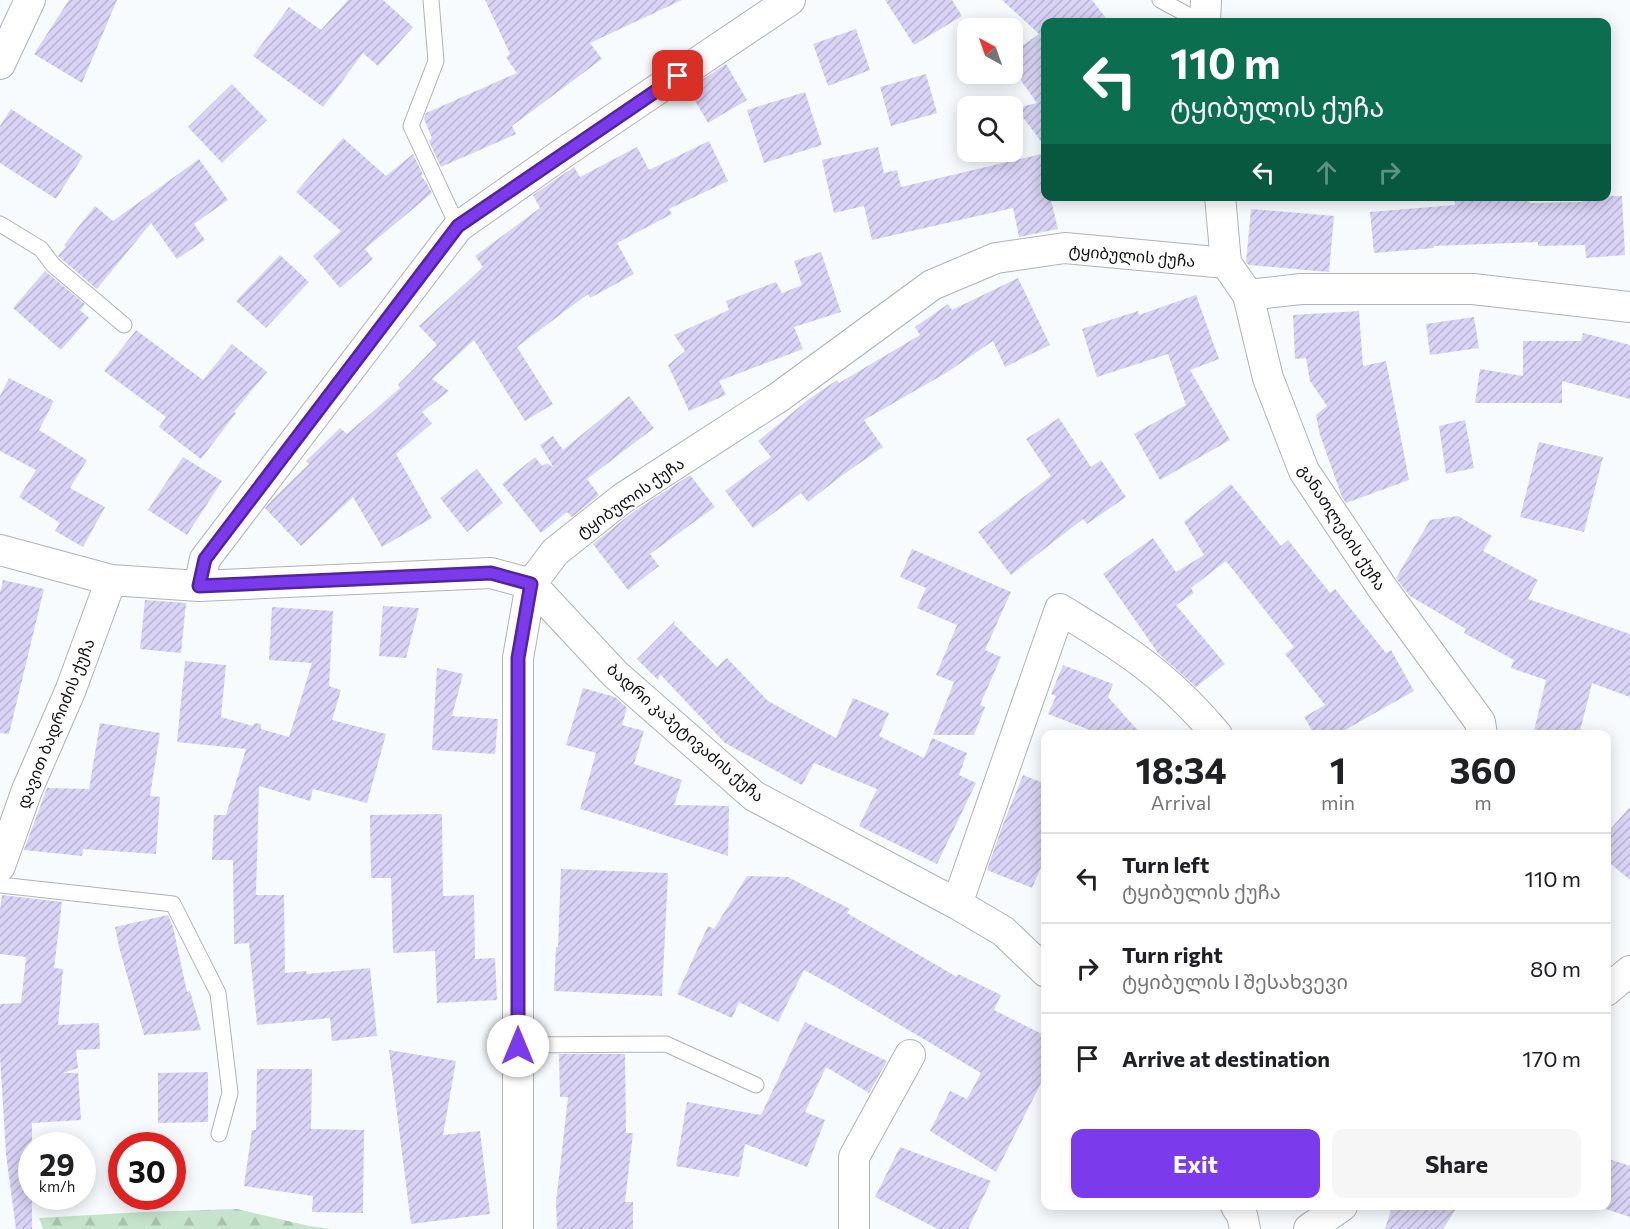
<!DOCTYPE html>
<html lang="en">
<head>
<meta charset="utf-8">
<style>
	:root { --surface:#fff; --page:#f6f6f6; --text:#202124; --muted:#757577; --line:#e0e0e0; --accent:#7c3aed }
	body { margin:0; font-family:Commissioner,"Noto Sans Georgian",sans-serif; background:var(--page); color:var(--text); height:100vh; display:flex; flex-direction:column; font-size:22px; white-space:nowrap }
	* { box-sizing:border-box; margin:0 }
	p { font-size:20px; color:var(--muted) }
	.icon { flex:none; width:33px; height:33px; fill:none; stroke:currentColor; stroke-width:2; stroke-linecap:round; stroke-linejoin:round }
	.map { position:relative; flex:1; overflow:hidden }
	.details { position:absolute; left:1041px; top:730px; width:570px; height:480px; display:flex; flex-direction:column; background:var(--surface); border-radius:12px; box-shadow:0 3px 15px #0003 }
	.details>* { flex:none }
	.guide { position:absolute; left:1041px; top:18px; width:570px; height:183px; border-radius:12px; box-shadow:0 3px 15px #0003; background:#0b6e4f; color:#fff; overflow:hidden }
	.needle { width:39px; rotate:320deg }
	.controls { position:absolute; left:957px; top:18px; display:grid; gap:12px }
	.controls a { display:grid; place-items:center; width:66px; height:66px; border-radius:12px; background:var(--surface); box-shadow:0 3px 15px #0003; font-size:30px }
	.speed { position:absolute; left:18px; top:1132px; display:flex; gap:12px; font-size:30px; font-weight:700; text-align:center }
	.speed>* { display:grid; place-content:center; width:78px; height:78px; border-radius:50%; background:var(--surface); box-shadow:0 3px 15px #0003; line-height:1 }
	.speed small { font-size:15px; font-weight:400 }
	.speed .limit { border:9px solid #d22; background:#fff; color:#111 }
	.pin { position:absolute; display:grid; place-items:center; width:51px; height:51px; color:#fff; margin:-26px; border-radius:12px; box-shadow:0 3px 9px #0006 }
	.me { position:absolute; width:66px; margin:-33px; rotate:0deg; stroke-linejoin:round; filter:drop-shadow(0 0 4px #0008) }
	.turn { display:flex; align-items:center; gap:21px; height:126px; padding:0 30px; font-size:27px }
	.turn .icon { width:78px; height:78px; stroke-width:2.5 }
	.turn b { display:block; font-size:42px; line-height:51px }
	.lanes { display:flex; align-items:center; height:57px; padding:0 30px; background:#0003; justify-content:center; gap:30px; direction:ltr }
	.lanes .off { opacity:.35 }
	.eta { display:flex; justify-content:space-evenly; align-items:center; height:102px; text-align:center }
	.eta b { font-size:36px; font-weight:700; line-height:42px }
	.cta { display:flex; gap:12px; margin-top:auto; padding:12px 30px }
	.cta a { flex:1; height:69px; border-radius:12px; background:var(--accent); color:#fff; font-size:24px; font-weight:700; line-height:69px; text-align:center }
	.cta a+a { background:var(--page); color:var(--text) }
	ul { padding:0; list-style:none }
	li { display:flex; align-items:center; gap:18px; height:90px; padding:0 30px; border-top:2px solid var(--line) }
	li div { flex:1 }
	li b { display:block; font-size:22px }
	li em { font-style:normal }
	.map>svg:first-child { display:block }
	.forest { fill:url(#forest-firs) }
	.building { fill:url(#building-hatch) }
	.lines { fill:none; stroke-linecap:round; stroke-linejoin:round }
	.lane-casing { stroke:#b0b3b7; stroke-width:17 }
	.street-casing { stroke:#b0b3b7; stroke-width:32 }
	.lane { stroke:#fff; stroke-width:15 }
	.street { stroke:#fff; stroke-width:30 }
	.route-casing { stroke:#51269a; stroke-width:15 }
	.route { stroke:#7c3aed; stroke-width:10 }
	.labels { text-anchor:middle; dominant-baseline:central; stroke-width:4.5; stroke-linejoin:round; paint-order:stroke }
	.street-label { font-size:16px; fill:#0f1012; stroke:#fff }
</style>
</head>
<body>
<div class="map">
<svg width="1630" height="1229" viewBox="0 0 1630 1229">
	<defs>
		<pattern id="forest-firs" width="22" height="20" patternUnits="userSpaceOnUse" patternTransform="scale(1.5)"><rect width="22" height="20" fill="#c6e3cb"/><path d="M5 1l3.5 6h-7zM16 11l3.5 6h-7z" fill="#a9c2ad"/></pattern>
		<pattern id="building-hatch" width="6" height="6" patternUnits="userSpaceOnUse" patternTransform="scale(1.5)"><rect width="6" height="6" fill="#d9d3f5"/><path d="M-1 1l2-2M0 6l6-6M5 7l2-2" fill="none" stroke="#b9b4d1"/></pattern>
	</defs>
	<rect width="100%" height="100%" fill="#f7fbfe"/>
	<path class="forest" d="M237 1209 309 1226 331 1229H43L39 1218 142 1212Z"/>
	<path class="building" d="M69 0H117L82 83 34 54Z
		M348 0H383L413 27 378 66 363 53 323 107 253 56 289 7 321 30Z
		M485 0H682L590 43 602 59 512 126 516 134 441 167 429 141 432 138 424 119 426 113 517 73 506 57 510 54Z
		M885 0H952L962 16 914 45Z
		M1002 0H1092L1109 22H1046V148L1016 108 1037 103 1012 68V53L1039 34Z
		M856 29 870 70 828 86 813 44Z
		M726 64 747 100 708 123 688 89Z
		M926 74 937 113 891 126 880 87Z
		M232 84 267 120 222 163 188 127Z
		M805 92 822 145 764 163 747 110Z
		M11 109 83 156 56 199 0 163V126Z
		M343 138 386 176 413 154 423 175 421 176 426 182 432 193 365 249 373 259 340 288 313 256 341 231 296 192Z
		M709 141 728 181 669 209 672 214 617 243 634 274 590 298 588 294 517 347 553 404 525 421 474 340 432 379 449 391 422 412 432 423 396 454 432 518 382 547 353 497 301 546 265 508 272 500 309 464 306 461 340 428 347 434 400 388 398 385 437 345 419 326 483 267 475 256 540 208 533 195 574 167 580 177 637 147 649 170Z
		M878 147 884 173 897 170 901 187 1041 154 1046 175V196H1050L1058 229 1019 237 1013 208 872 240 864 206 834 213 822 160Z
		M199 159 228 200 194 224 205 240 177 259 151 223 97 289 58 256 66 247 64 245 95 206 113 221Z
		M1454 196H1529L1530 203 1582 202V196H1622L1625 255 1586 258 1585 245 1538 246V242L1434 246V248L1374 253 1370 212 1455 205Z
		M1251 209 1334 216 1329 272 1249 265 1246 262Z
		M821 252 841 312 794 327 803 349 719 381 726 395 689 411 668 365 685 351 674 335 729 310 726 301 776 282 782 293 802 285 794 261Z
		M280 255 309 282 266 328 236 301Z
		M45 271 85 304 80 310 89 318 61 350 13 308Z
		M1018 278 1050 345 1005 367 993 341 946 373 864 420 883 447 840 477 808 502 801 493 753 528 725 491 771 457 758 441 809 399 837 380 839 383 920 335 915 327 948 304 952 310Z
		M1196 295 1219 359 1190 370 1230 440 1160 480 1134 434 1186 405 1168 354 1097 377 1082 329 1138 311 1139 315Z
		M1359 311 1363 366 1386 361 1409 480 1346 503 1342 497 1320 435 1316 415 1327 406 1310 381 1306 358 1295 359 1293 315Z
		M1474 317 1479 348 1430 355 1426 324Z
		M136 330 203 380 232 344 267 372 234 412 236 413 201 459 159 427 166 417 104 371Z
		M1583 333 1630 345V399L1562 381V403H1475L1480 369 1523 376V341H1581Z
		M9 378 54 401 39 430 87 460 70 488 105 507 83 547 55 531 60 523 19 497 36 470 0 451V396Z
		M629 396 654 428 587 479 599 495 572 517 567 512 541 533 502 484 535 457 542 466 547 463 554 468 540 445 553 436 563 450Z
		M1059 418 1091 467 1101 460 1126 497 1087 524 1083 519 1011 575 978 532 1051 476 1026 439Z
		M1465 420 1474 468 1446 474 1439 426Z
		M1539 442 1603 457 1584 532 1520 517Z
		M183 457 222 481 187 535 148 510Z
		M477 469 503 503 467 532 440 498Z
		M690 475 715 507 650 554 659 566 628 590 593 544 633 512Z
		M1231 484 1281 546 1288 540 1330 593 1335 589 1386 653 1391 650 1414 691 1336 735H1315L1304 717 1325 705 1285 654 1294 647 1226 561 1191 588 1194 593 1176 605 1225 664 1196 687 1158 653 1103 574 1153 538 1176 572 1204 555 1184 522Z
		M1458 516 1492 536 1483 551 1538 580 1528 599 1630 634V697L1592 683 1579 735H1533L1546 680 1511 668 1514 660 1464 633 1466 629 1410 596 1396 578 1430 520Z
		M912 549 1011 592 985 650 1001 657 980 705 985 707 974 735H933L954 682 936 675 957 625 917 608 926 588 900 577Z
		M3 580 44 589 9 734 0 733V593Z
		M145 600 186 603 181 653 140 649Z
		M383 606 419 608 406 658 379 656Z
		M272 607 333 611 329 686 341 690 332 720 386 734 367 803 313 789 310 801 259 786 256 895H284L285 973 306 971 307 974 370 968 377 1036 332 1041 330 1018 257 1025 249 943 234 944 233 860H212L214 815H226L246 749 177 742 185 661 226 665 221 717 253 726 254 723 261 724V729L289 737 312 663 269 660Z
		M675 621 674 624 717 667 727 658 768 701 836 738 853 698 889 713 879 736 924 758 932 738 967 753 959 775 976 783 937 864 859 826 877 789 814 763 802 785 725 743 660 674 658 680 637 659Z
		M1063 665 1113 684 1108 697 1142 735H1103L1048 714 1056 696 1051 694Z
		M437 668 463 674 452 716 498 719 495 754 432 750Z
		M583 688 615 697 627 708 622 725 644 731 634 764 682 780 674 805 729 806 728 856 621 821 580 809 596 753 566 745Z
		M100 723 160 733 150 796 160 797 156 854 83 849 82 856 24 850 47 788 89 789Z
		M1023 775 1046 784V856L1032 888 987 870 1002 827Z
		M1630 807V880L1606 860V834Z
		M442 814 443 896 474 895 475 959 495 958 497 1000 437 1003 435 951 393 953 391 878H371L370 815Z
		M561 869 668 873 662 996 554 991 556 947H558Z
		M747 876 788 877 850 909 847 913 957 977 958 974 1001 995 994 1010 1046 1036V1073L996 1172 930 1131 950 1091 967 1099 981 1073 834 986 804 970 778 1022 739 1002 732 1018 677 994 708 926 714 929Z
		M2 895 62 902 54 968 63 969 58 1025 99 1023 100 1049 76 1050 78 1068 63 1073H78L81 1120 32 1123V1229H16L6 1154 0 1056V1004L21 1003 26 957 0 954V910Z
		M168 915 173 927 187 992 190 991 201 1030 144 1035 119 947 115 927Z
		M805 1022 887 1061 869 1093 826 1067 805 1112 825 1120 807 1167 745 1144 739 1177 676 1166 687 1102 761 1115Z
		M389 1050 456 1061 443 1135 480 1131 490 1214 411 1224Z
		M559 1054H625L626 1133H633L625 1202H633V1229H557L556 1203 568 1097H560Z
		M257 1069H312L311 1129 364 1130 363 1213 312 1212 313 1196 244 1186 252 1130H256Z
		M208 1072V1122L158 1123V1073Z
		M900 1147 991 1181 968 1229H938L875 1197Z
		M1606 1158 1630 1166V1217L1606 1209Z
		M1392 1206H1458L1443 1229H1385Z"/>
	<g class="lines">
		<g class="lane-casing">
			<path id="lane" d="M431 0 436 61 411 126 458 227
				M1160 0 1201 22
				M0 224 41 249 53 265 124 325
				M0 885 173 904 218 993 230 1093 219 1134
				M518 1045 666 1044 756 1085"/>
		</g>
		<g class="street-casing">
			<path id="street" d="M1205 22 1206 0
				M0 64 30 0
				M1220 196 1226 263 1248 295 1268 378 1304 471 1383 589 1480 722 1482 735
				M1248 295 1301 289H1473L1630 307
				M0 550 111 580 199 586 491 573 531 584
				M531 584 615 674 754 796 957 904 1003 931 1046 972
				M199 586 205 559 458 227 566 151 790 0
				M0 866 27 790 71 689 111 580
				M957 904 1060 609C1092 629 1126 649 1155 673 1178 692 1199 713 1217 735
				M1606 991 1630 971
				M1236 1206 1242 1215 1245 1229
				M518 1229V658L531 584 555 552 623 498 779 397 932 285 996 258 1065 248 1226 263
				M854 1229V1157L910 1055
				M1309 1229 1342 1206"/>
		</g>
		<use href="#lane" class="lane"/>
		<use href="#street" class="street"/>
	</g>
	<g class="lines">
		<g class="route-casing">
			<path id="route" d="M518 1046V658L531 584 491 573 199 586 205 559 458 226 678 76"/>
		</g>
		<use href="#route" class="route"/>
	</g>
	<g class="labels">
		<g class="street-label">
			<text transform="translate(1132 255) rotate(5)">ტყიბულის ქუჩა</text>
			<text transform="translate(630 497) rotate(-35)">ტყიბულის ქუჩა</text>
			<text transform="translate(1343 527) rotate(57)">განათლების ქუჩა</text>
			<text transform="translate(55 723) rotate(-68)">დავით ბადრიძის ქუჩა</text>
			<text transform="translate(686 732) rotate(41)">ბადრი კაპეტივაძის ქუჩა</text>
		</g>
	</g>
</svg>
<div class="controls">
<a><svg class="needle" viewBox="-14 -14 28 28"><path d="M0-13l5 13h-10z" fill="#e53935"/><path d="M0 13l5-13h-10z" fill="#757577"/></svg></a>
<a><svg class="icon" aria-label="search" viewBox="0 0 24 24"><circle cx="10" cy="10" r="6"/><path d="M15 15l6 6"/></svg></a>
</div>
<div class="speed"><div>29<small>km/h</small></div><div class="limit">30</div></div>
<div class="pin" style="left:678px;top:76px;background:#d93025"><svg class="icon" aria-label="arrive" viewBox="0 0 24 24"><path d="M6 21V4h12l-3 4 3 4H6"/></svg></div>
<svg class="me" style="left:518px;top:1046px" viewBox="-20 -20 40 40"><circle r="19" fill="#fff"/><path d="M0-13L10 11 0 6-10 11z" fill="#7c3aed"/></svg>
<div class="guide">
<div class="turn"><svg class="icon" aria-label="left" viewBox="0 0 24 24"><path d="M17 20v-9H6M10 6l-5 5 5 5"/></svg><div><b>110 m</b>ტყიბულის ქუჩა</div></div>
<div class="lanes"><svg class="icon" aria-label="left" viewBox="0 0 24 24"><path d="M17 20v-9H6M10 6l-5 5 5 5"/></svg><svg class="icon off" aria-label="ahead" viewBox="0 0 24 24"><path d="M12 20V5M6 11l6-6 6 6"/></svg><svg class="icon off" aria-label="right" viewBox="0 0 24 24"><path d="M7 20v-9h11M14 6l5 5-5 5"/></svg></div>
</div>
<section class="details">
<div class="eta">
<div><b>18:34</b><p>Arrival</p></div>
<div><b>1</b><p>min</p></div>
<div><b>360</b><p>m</p></div>
</div>
<ul>
<li><svg class="icon" aria-label="left" viewBox="0 0 24 24"><path d="M17 20v-9H6M10 6l-5 5 5 5"/></svg><div><b>Turn left</b><p>ტყიბულის ქუჩა</p></div><em>110 m</em></li>
<li><svg class="icon" aria-label="right" viewBox="0 0 24 24"><path d="M7 20v-9h11M14 6l5 5-5 5"/></svg><div><b>Turn right</b><p>ტყიბულის I შესახვევი</p></div><em>80 m</em></li>
<li><svg class="icon" aria-label="arrive" viewBox="0 0 24 24"><path d="M6 21V4h12l-3 4 3 4H6"/></svg><div><b>Arrive at destination</b></div><em>170 m</em></li>
</ul>
<div class="cta"><a>Exit</a><a>Share</a></div>
</section>
</div>
</body>
</html>
